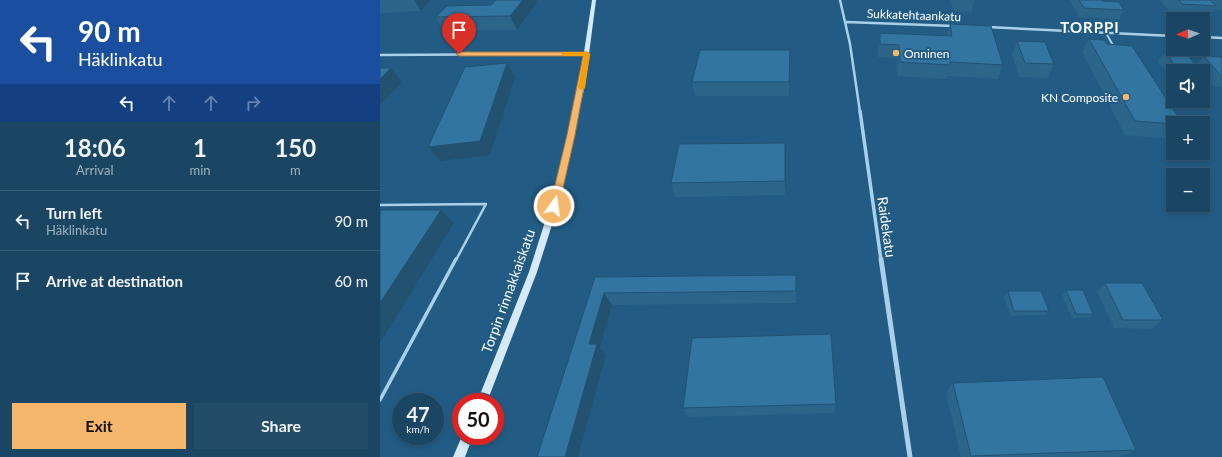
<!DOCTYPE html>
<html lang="en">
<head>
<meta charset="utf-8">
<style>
	:root { --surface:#1a4563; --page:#234c69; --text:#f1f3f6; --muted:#9fb1be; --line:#385d78; --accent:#f5b76c }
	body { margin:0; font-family:Lato,sans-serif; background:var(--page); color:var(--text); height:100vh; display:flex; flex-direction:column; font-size:15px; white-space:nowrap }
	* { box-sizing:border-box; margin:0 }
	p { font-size:13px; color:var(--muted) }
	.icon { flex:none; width:22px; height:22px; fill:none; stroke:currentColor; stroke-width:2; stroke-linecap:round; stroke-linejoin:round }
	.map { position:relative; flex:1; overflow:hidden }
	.drawer { display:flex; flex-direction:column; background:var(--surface); width:380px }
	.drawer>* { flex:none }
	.top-card { background:#1a4fa0; color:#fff; overflow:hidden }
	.needle { width:26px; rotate:268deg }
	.tools { position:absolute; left:786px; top:12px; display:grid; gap:8px }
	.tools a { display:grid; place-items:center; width:44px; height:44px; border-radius:0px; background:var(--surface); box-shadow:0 2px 6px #0003,0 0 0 1px var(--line); font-size:20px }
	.speed { position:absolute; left:12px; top:393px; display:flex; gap:8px; font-size:20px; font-weight:700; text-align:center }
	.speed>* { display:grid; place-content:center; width:52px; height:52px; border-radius:50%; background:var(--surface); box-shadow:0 2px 6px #0003,0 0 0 1px var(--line); line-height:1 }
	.speed small { font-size:10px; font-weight:400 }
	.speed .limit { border:6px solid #d22; background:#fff; color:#111 }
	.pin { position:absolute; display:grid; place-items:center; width:34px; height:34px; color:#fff; margin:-41px -17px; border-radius:50% 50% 50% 0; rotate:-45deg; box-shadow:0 0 4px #0007 }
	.pin .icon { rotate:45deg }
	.me { position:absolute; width:44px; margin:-22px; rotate:14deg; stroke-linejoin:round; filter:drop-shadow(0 0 3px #0008) }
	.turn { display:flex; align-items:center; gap:14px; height:84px; padding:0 12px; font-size:18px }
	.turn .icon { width:52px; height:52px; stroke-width:2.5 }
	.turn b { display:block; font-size:28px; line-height:34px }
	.lanes { display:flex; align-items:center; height:38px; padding:0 12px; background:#0003; justify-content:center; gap:20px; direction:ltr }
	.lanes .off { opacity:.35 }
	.eta { display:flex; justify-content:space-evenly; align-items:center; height:68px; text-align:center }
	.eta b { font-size:24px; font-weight:700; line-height:28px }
	.button { display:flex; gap:8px; margin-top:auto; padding:8px 12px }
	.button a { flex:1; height:46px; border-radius:0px; background:var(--accent); color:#111; font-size:16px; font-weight:700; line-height:46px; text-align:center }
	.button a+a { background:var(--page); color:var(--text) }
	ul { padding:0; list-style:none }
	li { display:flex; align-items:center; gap:12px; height:60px; padding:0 12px; border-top:1px solid var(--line) }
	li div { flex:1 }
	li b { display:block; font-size:15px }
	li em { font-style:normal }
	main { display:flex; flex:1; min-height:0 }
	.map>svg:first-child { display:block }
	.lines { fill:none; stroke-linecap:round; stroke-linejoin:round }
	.lane-far2 { stroke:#aad0e9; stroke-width:2 }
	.lane-far1 { stroke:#aad0e9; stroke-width:2.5 }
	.lane { stroke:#aad0e9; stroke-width:3.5 }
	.street-far2 { stroke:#aad0e9; stroke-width:2.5 }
	.street-far1 { stroke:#aad0e9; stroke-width:3.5 }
	.street { stroke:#aad0e9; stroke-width:5 }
	.secondary { fill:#d5e9f7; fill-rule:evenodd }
	.wall { fill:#2b658a }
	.shaded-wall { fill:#235271 }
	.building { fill:#3275a1; stroke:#235271 }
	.route { fill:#f5b76c; stroke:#9f7746 }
	.slow { fill:#f59e0b }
	.poi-dot { fill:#f5b76c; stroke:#225c84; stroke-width:1.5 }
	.labels { text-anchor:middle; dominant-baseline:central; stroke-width:4; stroke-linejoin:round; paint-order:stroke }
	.far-street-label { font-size:12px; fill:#fff; stroke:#225c84 }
	.far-poi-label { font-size:12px; fill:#fff; stroke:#225c84; text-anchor:start }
	.street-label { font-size:14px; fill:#fff; stroke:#225c84 }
	.far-district-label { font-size:15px; font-weight:bold; letter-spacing:1px; fill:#fff; stroke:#225c84 }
</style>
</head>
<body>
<main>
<section class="drawer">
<div class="top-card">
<div class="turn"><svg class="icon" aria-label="left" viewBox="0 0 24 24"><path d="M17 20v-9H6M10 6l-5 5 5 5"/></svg><div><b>90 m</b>Häklinkatu</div></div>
<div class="lanes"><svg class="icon" aria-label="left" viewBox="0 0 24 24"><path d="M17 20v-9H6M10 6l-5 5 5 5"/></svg><svg class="icon off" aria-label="ahead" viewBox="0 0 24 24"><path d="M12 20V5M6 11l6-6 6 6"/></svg><svg class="icon off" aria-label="ahead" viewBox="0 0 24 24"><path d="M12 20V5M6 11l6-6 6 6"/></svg><svg class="icon off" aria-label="right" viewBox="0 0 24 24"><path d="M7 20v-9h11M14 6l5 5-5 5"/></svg></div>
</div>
<div class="eta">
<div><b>18:06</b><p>Arrival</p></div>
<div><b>1</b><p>min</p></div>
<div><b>150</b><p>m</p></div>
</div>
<ul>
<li><svg class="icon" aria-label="left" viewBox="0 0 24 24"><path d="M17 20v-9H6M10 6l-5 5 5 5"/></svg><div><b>Turn left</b><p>Häklinkatu</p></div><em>90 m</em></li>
<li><svg class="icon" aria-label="arrive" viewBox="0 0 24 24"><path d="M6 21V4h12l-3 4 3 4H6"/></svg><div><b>Arrive at destination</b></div><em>60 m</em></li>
</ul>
<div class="button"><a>Exit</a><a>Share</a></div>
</section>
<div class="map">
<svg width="842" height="457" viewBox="0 0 842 457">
	<rect width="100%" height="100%" fill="#225c84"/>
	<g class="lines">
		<path class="lane-far2" d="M726 33 734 47"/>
		<path class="lane-far1" d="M0 205 106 204 76 260"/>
		<path class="lane" d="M0 400 76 259"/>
		<path class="street-far2" d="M460 0 470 44 480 112
			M466 22 574 26
			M607 27 793 36
			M823 37 842 38
			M0 55 207 54"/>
		<path class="street-far1" d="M480 111 501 260"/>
		<path class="street" d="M501 259 530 457"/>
		<path class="secondary" d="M212 0H216L205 85 178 206 157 272 107 402H97L149 272 170 206 199 85Z
			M82 436H93L85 457H73Z"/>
	</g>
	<path class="wall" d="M0 0H51L41 11 0 13Z
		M116 0H157L158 1 137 30H64L55 17 111 5Z
		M571 0H595L591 12 573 11Z
		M690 0H722L744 10 739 19 699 17Z
		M780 0H842V10L834 9 827 19 794 17Z
		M570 24 623 65 618 79 567 76V79L517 76V58L498 57V46L500 33 567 36Z
		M709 39 727 44 793 123V137L792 139 745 135 702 52Z
		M637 41 674 64 668 78 639 77 632 54Z
		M785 52 821 71H793V82L778 61Z
		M824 56 842 57V87L833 86 823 73V71H822L817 65Z
		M410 64 409 96H315L312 82Z
		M823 73 828 80 823 86Z
		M406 157V195L295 197 291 183Z
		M416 275V303L232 305 220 348 226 355 198 457H157L215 277Z
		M725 283 783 320 772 329 734 328 717 292Z
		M686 290 713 314 709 318H692L682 295Z
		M628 291 669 311 665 315 631 316 624 296Z
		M573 383 756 450 739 457H581L566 393Z
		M456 404 454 413 309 417 303 408Z"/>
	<path class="shaded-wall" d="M34 0H51L41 11Z
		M143 0H157L158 1 137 30 130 16Z
		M410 50V64L409 96V82Z
		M127 63 135 77 110 155 60 161 48 147Z
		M11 68 22 82 0 105V79Z
		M405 143 406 157V195L405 181Z
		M61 210 74 223 0 343V303Z
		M224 293 232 305 220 348 226 355 198 457H185L209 344Z"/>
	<path class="building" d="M116 0H143L130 16 55 17 67 6 111 5Z
		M699 0H722V1L739 2 744 10 704 8Z
		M799 0H830L836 6 802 4Z
		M570 24 611 26 623 65 570 62V65L520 62 519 45 500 44V33L572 36Z
		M709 39 724 40 727 44 752 46 802 123H793V124L755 121Z
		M637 41 665 42 674 64 645 63Z
		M320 50H410L409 82H312Z
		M785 52 806 53 821 71H799Z
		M824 56 841 57H842V76H841Z
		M127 63 100 141 48 147 85 67Z
		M0 68H11L0 79Z
		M823 73 828 80 823 79Z
		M405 143V181L291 183 299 144Z
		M0 210H61L0 303Z
		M416 275V291L224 293 209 344H217L185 457H157L215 277Z
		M725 283H762L783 320H743Z
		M686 290H703L713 314H696Z
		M628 291H661L669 311H634Z
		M451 334 456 404 303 408 312 338Z
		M723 377 756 450 591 456 573 383Z"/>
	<path class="route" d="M207 52 210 54 195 135 179 206 174 209 170 206 187 135 203 56H79L76 54 79 52Z"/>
	<path class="slow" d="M207 52 210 54 205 88 201 90 198 88 204 56H184L181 54 184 52Z"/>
	<g class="poi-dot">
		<circle cx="516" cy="53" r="4"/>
		<circle cx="746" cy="97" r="4"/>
	</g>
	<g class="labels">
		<g class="far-street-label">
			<text transform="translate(534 15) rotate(2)">Sukkatehtaankatu</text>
		</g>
		<g class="far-poi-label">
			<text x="524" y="53">Onninen</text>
			<text x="738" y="97" text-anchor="end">KN Composite</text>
		</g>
		<g class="street-label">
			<text transform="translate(507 227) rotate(82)">Raidekatu</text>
			<text transform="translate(128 291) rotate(-70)">Torpin rinnakkaiskatu</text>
		</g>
		<g class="far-district-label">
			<text x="710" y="27">TORPPI</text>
		</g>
	</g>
</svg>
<div class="tools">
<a><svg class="needle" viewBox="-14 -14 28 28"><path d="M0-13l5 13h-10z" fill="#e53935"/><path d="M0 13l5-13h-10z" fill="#9fb1be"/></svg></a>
<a><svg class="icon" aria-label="sound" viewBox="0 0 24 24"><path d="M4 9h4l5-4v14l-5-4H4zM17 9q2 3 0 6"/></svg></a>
<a>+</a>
<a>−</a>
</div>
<div class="speed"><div>47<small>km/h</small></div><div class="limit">50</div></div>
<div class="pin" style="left:79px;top:54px;background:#d93025"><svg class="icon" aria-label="arrive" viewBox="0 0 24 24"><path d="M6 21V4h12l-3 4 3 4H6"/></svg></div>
<svg class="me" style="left:174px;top:206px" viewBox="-20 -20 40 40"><circle r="17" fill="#f5b76c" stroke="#fff" stroke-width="3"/><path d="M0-11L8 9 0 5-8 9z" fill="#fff"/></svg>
</div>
</main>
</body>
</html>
